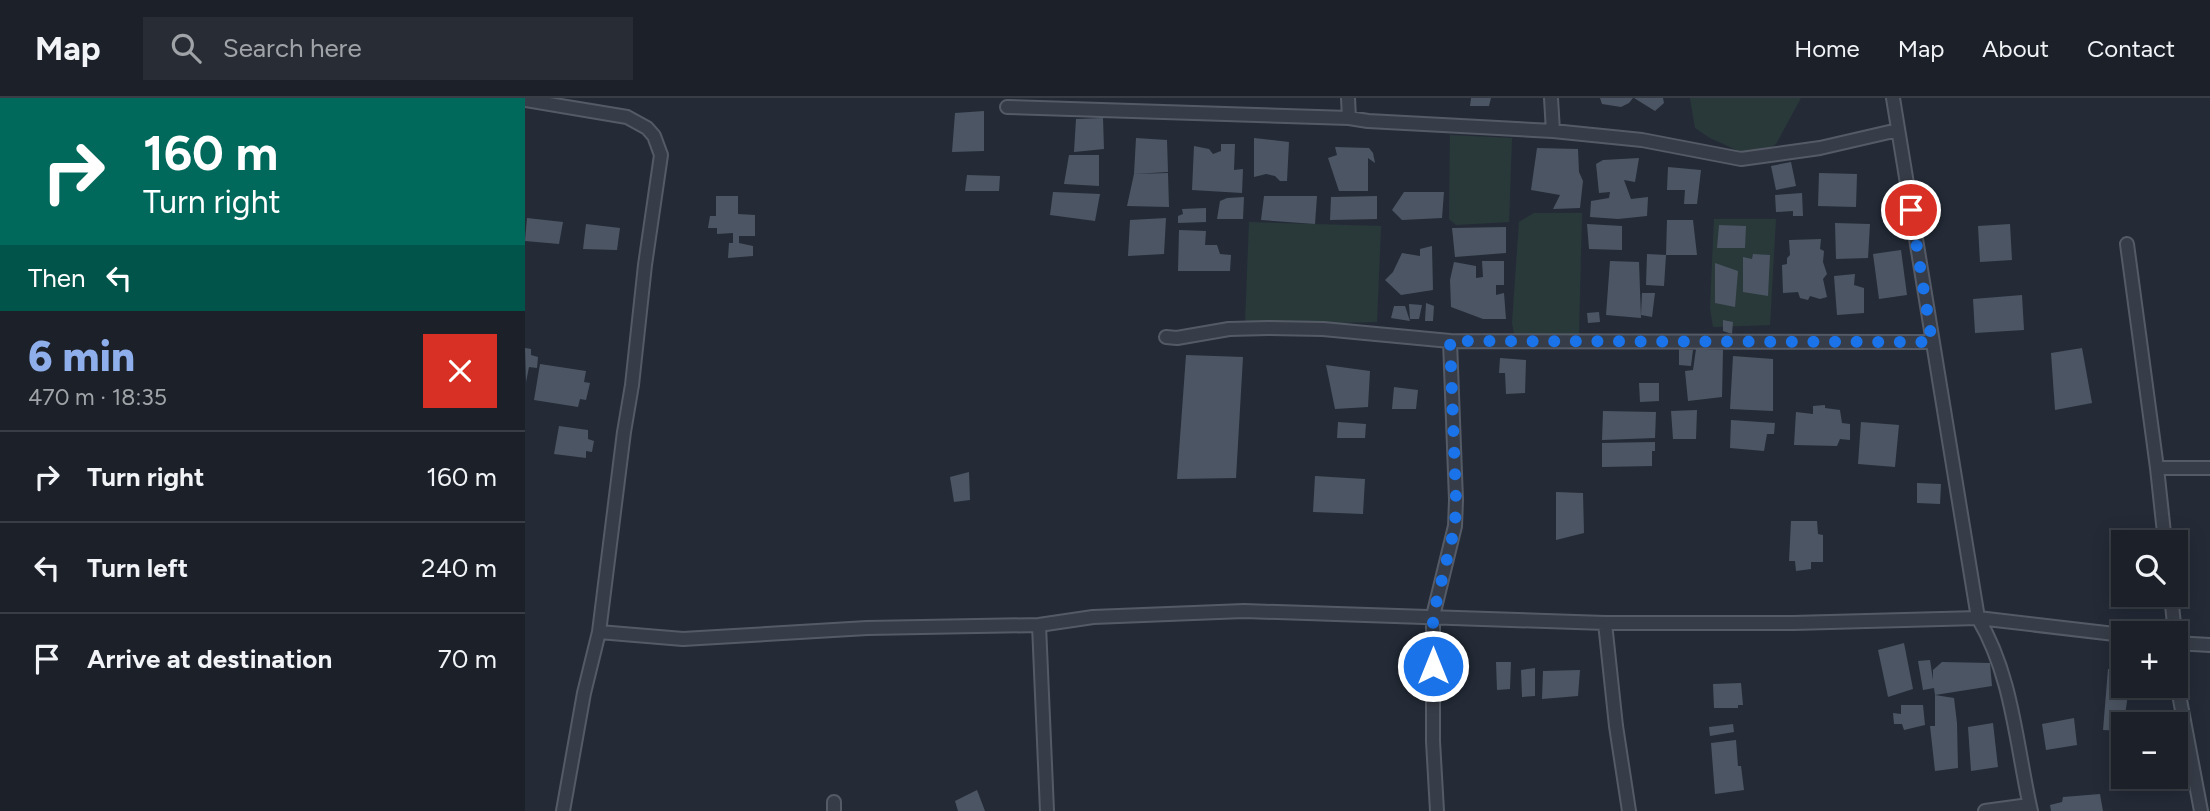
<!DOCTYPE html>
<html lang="en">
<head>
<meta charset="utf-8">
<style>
	:root { --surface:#1b2029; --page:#282d35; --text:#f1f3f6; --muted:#a0a3a8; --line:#393e46; --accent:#8fafec }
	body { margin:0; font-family:Figtree,sans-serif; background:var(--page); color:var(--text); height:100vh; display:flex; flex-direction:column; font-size:26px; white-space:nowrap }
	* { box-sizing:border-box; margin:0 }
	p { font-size:23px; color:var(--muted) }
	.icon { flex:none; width:38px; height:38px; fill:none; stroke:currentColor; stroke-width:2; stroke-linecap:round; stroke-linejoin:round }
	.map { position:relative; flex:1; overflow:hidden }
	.sheet { display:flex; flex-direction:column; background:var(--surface); width:525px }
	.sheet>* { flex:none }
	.guide { background:#00695c; color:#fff; overflow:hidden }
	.controls { position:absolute; left:1586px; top:432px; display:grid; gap:14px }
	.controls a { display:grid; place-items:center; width:77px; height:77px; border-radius:0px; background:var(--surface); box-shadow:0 4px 18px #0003,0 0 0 2px var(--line); font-size:35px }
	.pin { position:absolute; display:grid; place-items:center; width:60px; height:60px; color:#fff; margin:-30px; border:4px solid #fff; border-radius:50%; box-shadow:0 2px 7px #0007 }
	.me { position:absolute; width:77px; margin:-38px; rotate:0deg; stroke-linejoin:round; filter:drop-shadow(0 0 5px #0008) }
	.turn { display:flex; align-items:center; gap:24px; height:147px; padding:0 28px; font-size:32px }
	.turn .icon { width:91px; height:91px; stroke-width:2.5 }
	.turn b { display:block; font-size:49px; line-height:60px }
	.then { display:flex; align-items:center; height:66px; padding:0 28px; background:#0003; gap:14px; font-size:26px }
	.round { display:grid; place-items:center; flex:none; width:74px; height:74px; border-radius:0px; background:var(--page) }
	.headline { display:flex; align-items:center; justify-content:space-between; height:119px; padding:0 28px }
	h1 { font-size:42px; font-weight:800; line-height:52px; color:var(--accent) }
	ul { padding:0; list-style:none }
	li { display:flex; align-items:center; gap:21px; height:91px; padding:0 28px; border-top:2px solid var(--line) }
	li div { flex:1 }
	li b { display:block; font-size:26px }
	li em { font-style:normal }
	header { display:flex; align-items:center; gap:42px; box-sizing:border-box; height:98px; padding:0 35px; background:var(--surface); border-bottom:2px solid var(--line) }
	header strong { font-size:33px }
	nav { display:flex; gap:38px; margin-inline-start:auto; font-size:24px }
	.search { width:490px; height:63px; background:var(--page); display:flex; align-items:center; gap:18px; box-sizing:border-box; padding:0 24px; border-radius:0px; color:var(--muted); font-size:26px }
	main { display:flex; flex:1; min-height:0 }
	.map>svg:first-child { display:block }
	.green { fill:#29393a }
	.building { fill:#4c5563 }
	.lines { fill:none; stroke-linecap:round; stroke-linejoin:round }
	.street-casing { stroke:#555b66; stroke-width:16 }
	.street { stroke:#373d48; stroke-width:12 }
	.route { stroke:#1a73e8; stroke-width:12; stroke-dasharray:0 21.6 }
</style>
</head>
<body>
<header>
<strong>Map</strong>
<div class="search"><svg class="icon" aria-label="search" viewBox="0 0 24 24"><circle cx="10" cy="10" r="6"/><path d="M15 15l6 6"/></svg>Search here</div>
<nav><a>Home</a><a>Map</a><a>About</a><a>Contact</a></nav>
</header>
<main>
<section class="sheet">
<div class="guide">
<div class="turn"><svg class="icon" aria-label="right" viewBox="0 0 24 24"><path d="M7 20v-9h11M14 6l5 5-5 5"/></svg><div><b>160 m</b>Turn right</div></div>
<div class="then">Then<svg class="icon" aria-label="left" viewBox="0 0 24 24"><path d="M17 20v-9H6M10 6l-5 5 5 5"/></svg></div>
</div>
<div class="headline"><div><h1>6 min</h1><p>470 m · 18:35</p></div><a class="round" style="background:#d93025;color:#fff"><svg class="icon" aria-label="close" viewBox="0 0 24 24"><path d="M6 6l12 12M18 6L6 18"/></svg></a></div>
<ul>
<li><svg class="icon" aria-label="right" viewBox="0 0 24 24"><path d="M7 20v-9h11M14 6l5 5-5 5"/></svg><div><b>Turn right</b></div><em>160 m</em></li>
<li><svg class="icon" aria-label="left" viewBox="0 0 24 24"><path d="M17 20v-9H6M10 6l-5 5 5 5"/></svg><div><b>Turn left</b></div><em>240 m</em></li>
<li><svg class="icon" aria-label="arrive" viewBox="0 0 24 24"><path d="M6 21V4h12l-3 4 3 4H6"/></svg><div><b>Arrive at destination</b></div><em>70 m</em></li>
</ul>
</section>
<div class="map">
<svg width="1685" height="713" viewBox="0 0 1685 713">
	<rect width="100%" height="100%" fill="#242b37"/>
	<path class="green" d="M1165 0H1276L1251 46 1229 60 1185 40 1170 30Z
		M925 37 987 40 984 124 931 127 924 121Z
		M1009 115H1057L1054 236H989L987 225 994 124Z
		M1189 121H1251L1245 227 1188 229 1185 210Z
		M724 124 856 128 852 224 720 227Z"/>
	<path class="building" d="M946 0H966L964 8H945Z
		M1075 0H1108L1104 5 1096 9 1077 6Z
		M1109 0H1138L1139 5 1130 13Z
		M459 13V53L427 54 430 15Z
		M578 20 579 51 549 54 551 21Z
		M611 40 642 42 643 74 609 76 643 75 644 109 602 108 609 76Z
		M729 40 764 44 762 83H755L750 78 741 76 729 79Z
		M696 46H710L709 72 718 71 717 95 667 92 669 48 684 51 688 56 696 53Z
		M810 49 844 50 848 55 850 65 843 60V93H814L803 60 812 57Z
		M1012 50 1053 51 1054 74 1058 83 1055 110 1028 111 1035 97 1006 92Z
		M544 57H574V88L539 86Z
		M1114 60 1110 84 1099 82 1106 101 1123 99 1122 118 1093 121 1065 119 1066 103 1084 100 1085 94 1074 95 1071 66 1078 62Z
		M1266 64 1271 88 1251 92 1246 68Z
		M1143 69 1176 72 1172 106H1159L1160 92H1142Z
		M1294 75 1332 76 1331 109 1293 108Z
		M442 77 475 78 474 93H440Z
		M528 94 575 96 570 123 525 117Z
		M879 94H919L917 120 877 122 867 112Z
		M1277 95 1278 118H1268V113L1251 114 1250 97Z
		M191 98H213V116L230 117V138H214V145L228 148V158L203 160 204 145H208V135L192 136V130H183L185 118H191Z
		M739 98H792L790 126 736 122Z
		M852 98V121L805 122 806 99Z
		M719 99 718 121H692L695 103 702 100Z
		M681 110V124L653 125V118L658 116 657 111Z
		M2 120 38 124 34 146 0 143Z
		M641 120 639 156 603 158 605 122Z
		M1142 122H1168L1172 157H1141Z
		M1310 125 1345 126 1343 160 1311 161Z
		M61 126 95 130 92 152 58 151Z
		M1062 126 1097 128V152L1064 151Z
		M1485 126 1487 162 1455 164 1453 128Z
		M1194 127 1221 128 1220 150H1192Z
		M981 129V155L930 159 927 130Z
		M654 132 681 133 680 147H692L695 156 706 157 705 173H653Z
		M1296 141 1295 151 1299 153 1298 164 1302 176 1298 181 1302 199 1295 201 1285 198 1283 202 1275 200 1273 194 1258 195 1257 167 1262 166V160L1265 157 1264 142Z
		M907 148 908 192 876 197 860 182 868 174 877 155 895 158V151Z
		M1376 152 1382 197 1354 201 1348 156Z
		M1122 156 1141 157 1139 188 1121 187Z
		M1228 156 1245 157 1243 198 1218 194V159L1227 161Z
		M957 163H979V187H971V197L979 195 981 221H958L926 209 925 182 929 164 951 168V180L958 179Z
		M1085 163 1114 164 1116 220 1081 217Z
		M1190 165 1213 173 1210 209 1190 205Z
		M1330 176 1329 187 1339 190V215L1312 217 1309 178Z
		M1117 195H1130L1127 219 1116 217Z
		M1497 197 1499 232 1450 235 1448 201Z
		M901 205 909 208 908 223H900Z
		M884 206 897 207 894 221H885Z
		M869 208H880L885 223 866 220Z
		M1074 214 1075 224 1063 225 1062 215Z
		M1198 222 1208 224 1207 236 1198 233Z
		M0 250 6 251V257L13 259 12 270 4 269 1 284Z
		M1557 250 1567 305 1530 312 1526 255Z
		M1154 251 1168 252 1166 268 1154 267Z
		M1171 251 1198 252 1197 299 1163 303 1160 273 1168 272Z
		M661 257 718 259 711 380 652 381Z
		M1208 258 1248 261V313L1205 311Z
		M975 260 1001 262 1000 295 981 296 980 275H974Z
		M15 266 61 273 59 284 65 285 61 302 55 301 53 309 9 302Z
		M801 267 845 273 843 309 810 311Z
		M1114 285H1134V303L1115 304Z
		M869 289 893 292 891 311H867Z
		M1300 307V310L1315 312 1317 325 1325 326V342L1315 341 1312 348 1269 347 1271 314 1288 316V308Z
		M1172 312 1171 341H1148L1146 313Z
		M1078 313 1131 314 1130 340 1077 342Z
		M1206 322 1250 325 1249 336H1242L1239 353 1205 350Z
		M813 324 841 326 840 340H812Z
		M1336 324 1374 327 1370 369 1333 366Z
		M34 328 63 332V341L69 343 67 354 61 353V360L29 356Z
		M1130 344V353H1127V368L1077 369V345Z
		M444 374 445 402 429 404 425 379Z
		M790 378 840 381 838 416 788 414Z
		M1392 385 1416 386 1415 406 1392 405Z
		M1031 394 1058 395 1059 435 1031 442Z
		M1266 423H1292L1293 436 1298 437V464H1286V471L1271 473 1270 463H1264Z
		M1379 545 1388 591 1363 599 1353 552Z
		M1405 562 1408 582V572L1417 564 1465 565 1467 588 1410 597 1409 590 1398 592 1393 563Z
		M971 564H986L985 591 972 592Z
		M1010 570V598L997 599 996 572Z
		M1583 571H1598V588H1604L1598 633 1578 632Z
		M1055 572 1053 598 1017 601 1018 573Z
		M1216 585 1218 607H1213V610H1189L1188 586Z
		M1410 597 1429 600 1432 625 1433 670 1410 673 1405 628H1410Z
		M1376 607H1398L1400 627 1379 632 1377 626H1369L1368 615 1376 616Z
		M1549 620 1552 647 1521 652 1517 626Z
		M1468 625 1473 669 1446 673 1443 629Z
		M1208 626 1209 634 1185 638 1184 629Z
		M1211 642 1213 668H1216L1219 692 1190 696 1186 645Z
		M452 692 460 713H433L430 703Z
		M1575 696 1578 713H1526L1525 707 1537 704 1538 699Z"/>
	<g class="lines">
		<g class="street-casing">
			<path id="street" d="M823 0 824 20 843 23 1028 33 1117 42 1216 61 1295 50 1373 32
				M1026 0 1028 33
				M0 2 102 19 122 30 129 38 136 57 120 167 107 287 99 334 74 534 59 595 38 713
				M482 9 824 20
				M1602 146 1632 370
				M641 239 652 240 704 231 743 230 798 231 925 243 931 402 930 428 908 518V643L912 713
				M925 243 1407 244
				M1640 444 1632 370H1685
				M1646 497 1650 536
				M1080 525 1091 628 1104 713
				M514 527 522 713
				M74 534 158 541 342 530 514 527 568 519 719 513 1080 525H1268L1453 520 1368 0
				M1650 545 1685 547
				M1650 575 1676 713
				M309 704V713
				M1460 713 1504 707
				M1506 713C1491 647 1488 579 1453 520L1598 537"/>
		</g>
		<use href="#street" class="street"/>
	</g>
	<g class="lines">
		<path class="route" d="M908 568V518L930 428 931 402 925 243 1407 244 1386 112"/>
	</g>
</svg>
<div class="controls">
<a><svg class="icon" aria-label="search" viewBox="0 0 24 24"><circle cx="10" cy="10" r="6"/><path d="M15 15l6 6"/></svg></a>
<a>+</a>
<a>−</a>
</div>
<div class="pin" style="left:1386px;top:112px;background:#d93025"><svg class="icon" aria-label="arrive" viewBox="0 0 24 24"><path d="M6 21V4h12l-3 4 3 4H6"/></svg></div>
<svg class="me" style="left:908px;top:568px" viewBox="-20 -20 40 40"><circle r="17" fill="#1a73e8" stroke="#fff" stroke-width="3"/><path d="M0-11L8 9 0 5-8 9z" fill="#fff"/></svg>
</div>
</main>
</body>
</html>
